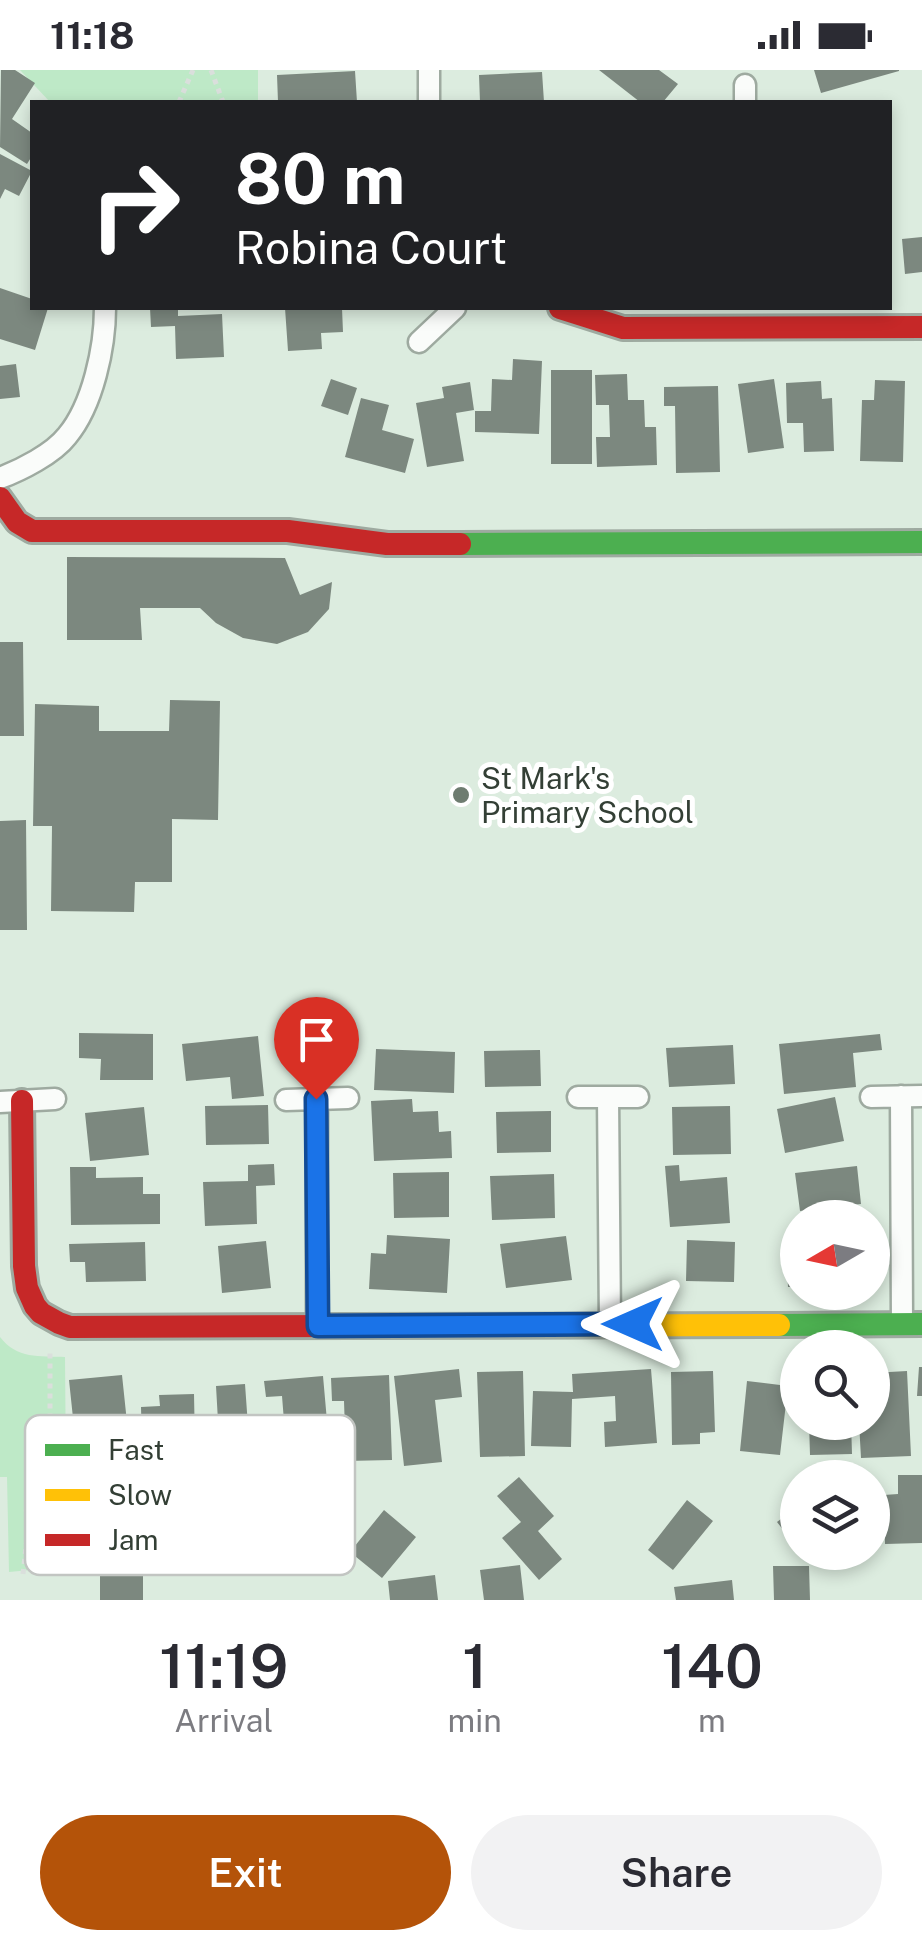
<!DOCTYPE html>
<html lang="en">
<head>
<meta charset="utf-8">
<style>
	:root { --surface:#fff; --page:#f2f2f3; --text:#2b2b33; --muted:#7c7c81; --accent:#b45309 }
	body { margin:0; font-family:"Public Sans",sans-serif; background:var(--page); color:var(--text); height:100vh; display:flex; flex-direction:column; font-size:38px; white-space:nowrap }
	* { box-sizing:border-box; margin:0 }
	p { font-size:32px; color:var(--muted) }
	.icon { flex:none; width:55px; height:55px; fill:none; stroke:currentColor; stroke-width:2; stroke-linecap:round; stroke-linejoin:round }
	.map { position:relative; height:1530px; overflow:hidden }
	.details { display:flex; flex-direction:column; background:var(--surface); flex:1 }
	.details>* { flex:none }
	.top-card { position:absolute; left:30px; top:30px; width:862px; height:210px; border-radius:0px; box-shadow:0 5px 15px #0003; background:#202124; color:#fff; overflow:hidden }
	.needle { width:65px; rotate:261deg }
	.fabs { position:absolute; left:780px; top:1130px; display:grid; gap:20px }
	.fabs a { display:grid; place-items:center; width:110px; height:110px; border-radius:50%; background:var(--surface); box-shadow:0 5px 15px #0003; font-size:50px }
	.pin { position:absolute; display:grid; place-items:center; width:85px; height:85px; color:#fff; margin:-102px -42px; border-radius:50% 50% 50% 0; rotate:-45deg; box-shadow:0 0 10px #0007 }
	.pin .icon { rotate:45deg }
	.me { position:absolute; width:110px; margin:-55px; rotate:270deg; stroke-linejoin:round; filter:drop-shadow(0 0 8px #0008) }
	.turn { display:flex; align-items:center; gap:35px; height:210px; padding:0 40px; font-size:45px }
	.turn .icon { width:130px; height:130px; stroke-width:2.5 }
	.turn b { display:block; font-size:70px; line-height:85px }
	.eta { display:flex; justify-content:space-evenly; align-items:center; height:170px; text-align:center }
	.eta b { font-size:60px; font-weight:600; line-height:70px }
	.cta { display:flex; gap:20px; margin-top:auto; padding:20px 40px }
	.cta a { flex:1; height:115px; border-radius:60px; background:var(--accent); color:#fff; font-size:40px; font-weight:600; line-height:115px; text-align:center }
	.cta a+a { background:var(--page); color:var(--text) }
	.status { display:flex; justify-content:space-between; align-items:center; height:70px; padding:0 50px; background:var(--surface); direction:ltr }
	.status svg { height:28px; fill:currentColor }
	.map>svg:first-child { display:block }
	.green { fill:#bee9c7 }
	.building { fill:#7c887f }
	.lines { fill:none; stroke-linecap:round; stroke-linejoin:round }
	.street-casing { stroke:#9eaaa0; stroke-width:25 }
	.fast-casing { stroke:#9eaaa0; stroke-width:28 }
	.slow-casing { stroke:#9eaaa0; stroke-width:28 }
	.jam-casing { stroke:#9eaaa0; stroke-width:28 }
	.path { stroke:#dadfdc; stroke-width:5; stroke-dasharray:5 5; stroke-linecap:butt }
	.street { stroke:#fafcfa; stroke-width:20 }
	.fast { stroke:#4caf50; stroke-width:22 }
	.slow { stroke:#ffc107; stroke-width:22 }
	.jam { stroke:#c62828; stroke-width:22 }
	.route-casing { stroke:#114b97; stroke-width:25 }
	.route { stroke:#1a73e8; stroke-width:18 }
	.poi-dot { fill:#6e7c70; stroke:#fff; stroke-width:4 }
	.labels { text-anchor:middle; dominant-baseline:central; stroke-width:10; stroke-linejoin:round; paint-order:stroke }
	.poi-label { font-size:30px; fill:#333f35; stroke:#fff; text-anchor:start }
	.key { fill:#fff; stroke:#c2c5c2; stroke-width:2.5 }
	.key-label { font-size:28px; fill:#333f35 }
</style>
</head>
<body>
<div class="status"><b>11:18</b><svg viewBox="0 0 49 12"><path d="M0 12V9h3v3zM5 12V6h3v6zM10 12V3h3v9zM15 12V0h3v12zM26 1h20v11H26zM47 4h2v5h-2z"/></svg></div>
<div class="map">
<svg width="922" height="1530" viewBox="0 0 922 1530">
	<rect width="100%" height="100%" fill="#dcecdf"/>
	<path class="green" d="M20 0H258V32H50Z
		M0 1267C17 1289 39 1286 65 1287L66 1406 30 1500 9 1502 7 1407H0Z"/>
	<path class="building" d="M1 0H15L35 13 12 49 32 63V86L27 94 0 77Z
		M599 0H659L678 14 663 32H640Z
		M814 0H899V1L821 23Z
		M355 1 357 32H278L277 5Z
		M542 2 544 32H480L479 5Z
		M0 84 32 101 19 126 5 119 0 129Z
		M922 167V202L905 204 902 169Z
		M0 218 32 229V238H48L35 280 0 269Z
		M150 238H178V246L222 244 224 287 176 289 175 256 151 257Z
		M285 238H342L343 262 321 263 322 279 288 281Z
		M513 289 542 291 539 364 475 362V341H491L492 309 512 310Z
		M16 294 20 327 0 329V296Z
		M551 300H592V394H551Z
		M627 304 628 330H644L645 357H656L657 395 597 397 596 367H610L609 335H596L595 305Z
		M331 309 357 318 348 345 321 336Z
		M774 309 784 378 748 383 738 314Z
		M875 310 905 311 903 392 860 391 862 330H874Z
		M821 311 822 329 832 328 834 381 804 382 803 353H787L786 313Z
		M470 312 474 340 456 343 464 391 427 397 416 333 444 328 442 317Z
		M718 316 720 402 676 403 675 336H664V317Z
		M361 328 389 335 382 360 414 369 405 403 345 387Z
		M67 487 285 488 300 525 332 512 329 539 308 562 277 574 243 568 216 553 200 538H140L142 570H67Z
		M0 572H23L24 666H0Z
		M170 630 220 631 218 750 172 749V812H135L134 842 51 841 52 756H33L35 634 99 636V661H169Z
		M26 750 27 860H0V751Z
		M79 963 153 964V1010H100L101 989 79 988Z
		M880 964 882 980 853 983 856 1017 784 1024 779 974Z
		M258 966 264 1026 232 1029 230 1007 186 1011 182 974Z
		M733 975 735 1014 669 1017 666 978Z
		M376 979 455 982 454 1023 374 1020Z
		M540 980 541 1016 485 1017 484 981Z
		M835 1027 844 1071 785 1083 777 1039Z
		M412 1029 413 1042 438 1041 439 1062 451 1061 452 1088 374 1091 371 1031Z
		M268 1035 269 1074 206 1075 205 1036Z
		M730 1036 731 1084 673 1085 672 1037Z
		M144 1037 149 1085 90 1091 85 1043Z
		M551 1041V1082L497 1083 496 1042Z
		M274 1094 275 1115 256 1116 257 1154 205 1156 203 1112 248 1111V1095Z
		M679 1095 680 1111 727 1107 730 1153 670 1157 665 1096Z
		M857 1096 861 1134 800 1141 795 1103Z
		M70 1097H96V1108L143 1107V1124H160V1154L71 1155Z
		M449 1102V1147L394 1148 393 1103Z
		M554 1104 555 1148 492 1150 490 1106Z
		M859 1140V1148H835V1141Z
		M387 1165 450 1169 447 1223 369 1219 371 1183 386 1184Z
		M566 1166 572 1210 506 1218 500 1174Z
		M687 1170 735 1172 734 1212 686 1211Z
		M798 1170V1217H788L786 1171Z
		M266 1171 271 1218 222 1223 218 1176Z
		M145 1172 146 1211 86 1212 85 1192H70L69 1174Z
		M919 1297H922V1326H917Z
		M459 1299 462 1327 435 1330 442 1392 404 1396 394 1306Z
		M651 1299 657 1373 605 1377 604 1352 616 1351 615 1326 572 1329 571 1377 531 1376 533 1321 573 1322 572 1304Z
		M523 1301 525 1386 480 1387 477 1302Z
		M713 1301 715 1362 700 1363V1374L672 1375 671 1302Z
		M907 1301 911 1386 861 1388 859 1352H872V1303Z
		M122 1305 128 1362 75 1367 69 1310Z
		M389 1305 392 1390 346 1391 344 1331H332L331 1308Z
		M323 1306 330 1385 287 1389 282 1326 266 1327 264 1311Z
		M747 1311 788 1316 780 1385 740 1381Z
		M245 1314 250 1384 220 1386 216 1316Z
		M194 1324 195 1376H142L141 1337 160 1336 159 1325Z
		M809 1352H851L852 1384 810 1385Z
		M898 1405H922V1473L885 1474 884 1425 898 1424Z
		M519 1407 554 1446 538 1461 562 1489 539 1510 502 1468 521 1452 497 1426Z
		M687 1430 713 1451 673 1500 648 1480Z
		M798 1436V1472L794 1474 777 1452Z
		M384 1440 416 1467 382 1508 350 1482Z
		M826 1482H851L835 1494Z
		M100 1493H143V1530H100Z
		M520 1495 524 1530H484L480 1500Z
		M773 1496H809L810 1530H774Z
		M435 1505 438 1530H390L388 1511Z
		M732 1510 734 1530H676L674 1517Z"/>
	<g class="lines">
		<g class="street-casing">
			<path id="street" d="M429 0V32
				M745 15V32
				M419 272 455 238
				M0 408C21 400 53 384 67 366 93 335 105 277 105 238
				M901 1026 902 1254
				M578 1027H638
				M608 1027 610 1254
				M871 1027 922 1026
				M317 1029V1256
				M286 1030 348 1028
				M0 1032 55 1029"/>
		</g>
		<g class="fast-casing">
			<path id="fast" d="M460 474 922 472
				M779 1255 922 1254"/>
		</g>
		<g class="slow-casing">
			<path id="slow" d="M352 1256 779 1255"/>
		</g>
		<g class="jam-casing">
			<path id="jam" d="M560 238 623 258 922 257
				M0 428 17 452 32 461H288L387 474H460
				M22 1031 24 1196 27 1218 35 1236 41 1243 59 1253 70 1257 352 1256"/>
		</g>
		<path class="path" d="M211 0 223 32
			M179 32 193 0
			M23 1504 28 1459 26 1437 31 1403 50 1356V1283"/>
		<use href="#street" class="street"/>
		<use href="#fast" class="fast"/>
		<use href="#slow" class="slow"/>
		<use href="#jam" class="jam"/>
	</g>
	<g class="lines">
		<g class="route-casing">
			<path id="route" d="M316 1029 318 1256 633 1254"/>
		</g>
		<use href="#route" class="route"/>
	</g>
	<circle class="poi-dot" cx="461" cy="725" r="10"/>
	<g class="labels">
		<g class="poi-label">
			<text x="481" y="708">St Mark's<tspan x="481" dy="34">Primary School</tspan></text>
		</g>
	</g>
	<rect x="25" y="1345" width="330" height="160" rx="15" class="key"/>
	<rect x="45" y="1374" width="45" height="12" fill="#4caf50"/>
	<rect x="45" y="1419" width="45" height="12" fill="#ffc107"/>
	<rect x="45" y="1464" width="45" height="12" fill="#c62828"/>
	<g class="key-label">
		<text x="108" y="1390">Fast</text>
		<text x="108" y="1435">Slow</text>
		<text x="108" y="1480">Jam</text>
	</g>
</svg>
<div class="fabs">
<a><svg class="needle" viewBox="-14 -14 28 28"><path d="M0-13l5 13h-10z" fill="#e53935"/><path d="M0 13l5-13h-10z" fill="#7c7c81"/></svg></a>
<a><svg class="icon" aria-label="search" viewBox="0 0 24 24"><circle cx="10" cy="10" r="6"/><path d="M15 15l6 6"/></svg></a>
<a><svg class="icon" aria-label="layers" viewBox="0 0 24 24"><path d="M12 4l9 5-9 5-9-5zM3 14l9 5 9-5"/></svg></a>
</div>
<div class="pin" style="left:316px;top:1029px;background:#d93025"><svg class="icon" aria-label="arrive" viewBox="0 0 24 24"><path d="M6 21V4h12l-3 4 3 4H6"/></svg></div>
<svg class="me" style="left:633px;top:1254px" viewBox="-20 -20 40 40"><path d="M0-17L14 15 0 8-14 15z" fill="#1a73e8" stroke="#fff" stroke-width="4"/></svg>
<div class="top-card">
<div class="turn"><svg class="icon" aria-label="right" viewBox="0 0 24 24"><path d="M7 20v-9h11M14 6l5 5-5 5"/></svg><div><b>80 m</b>Robina Court</div></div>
</div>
</div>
<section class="details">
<div class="eta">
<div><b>11:19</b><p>Arrival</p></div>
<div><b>1</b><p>min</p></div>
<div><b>140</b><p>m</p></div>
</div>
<div class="cta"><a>Exit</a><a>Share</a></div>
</section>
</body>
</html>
